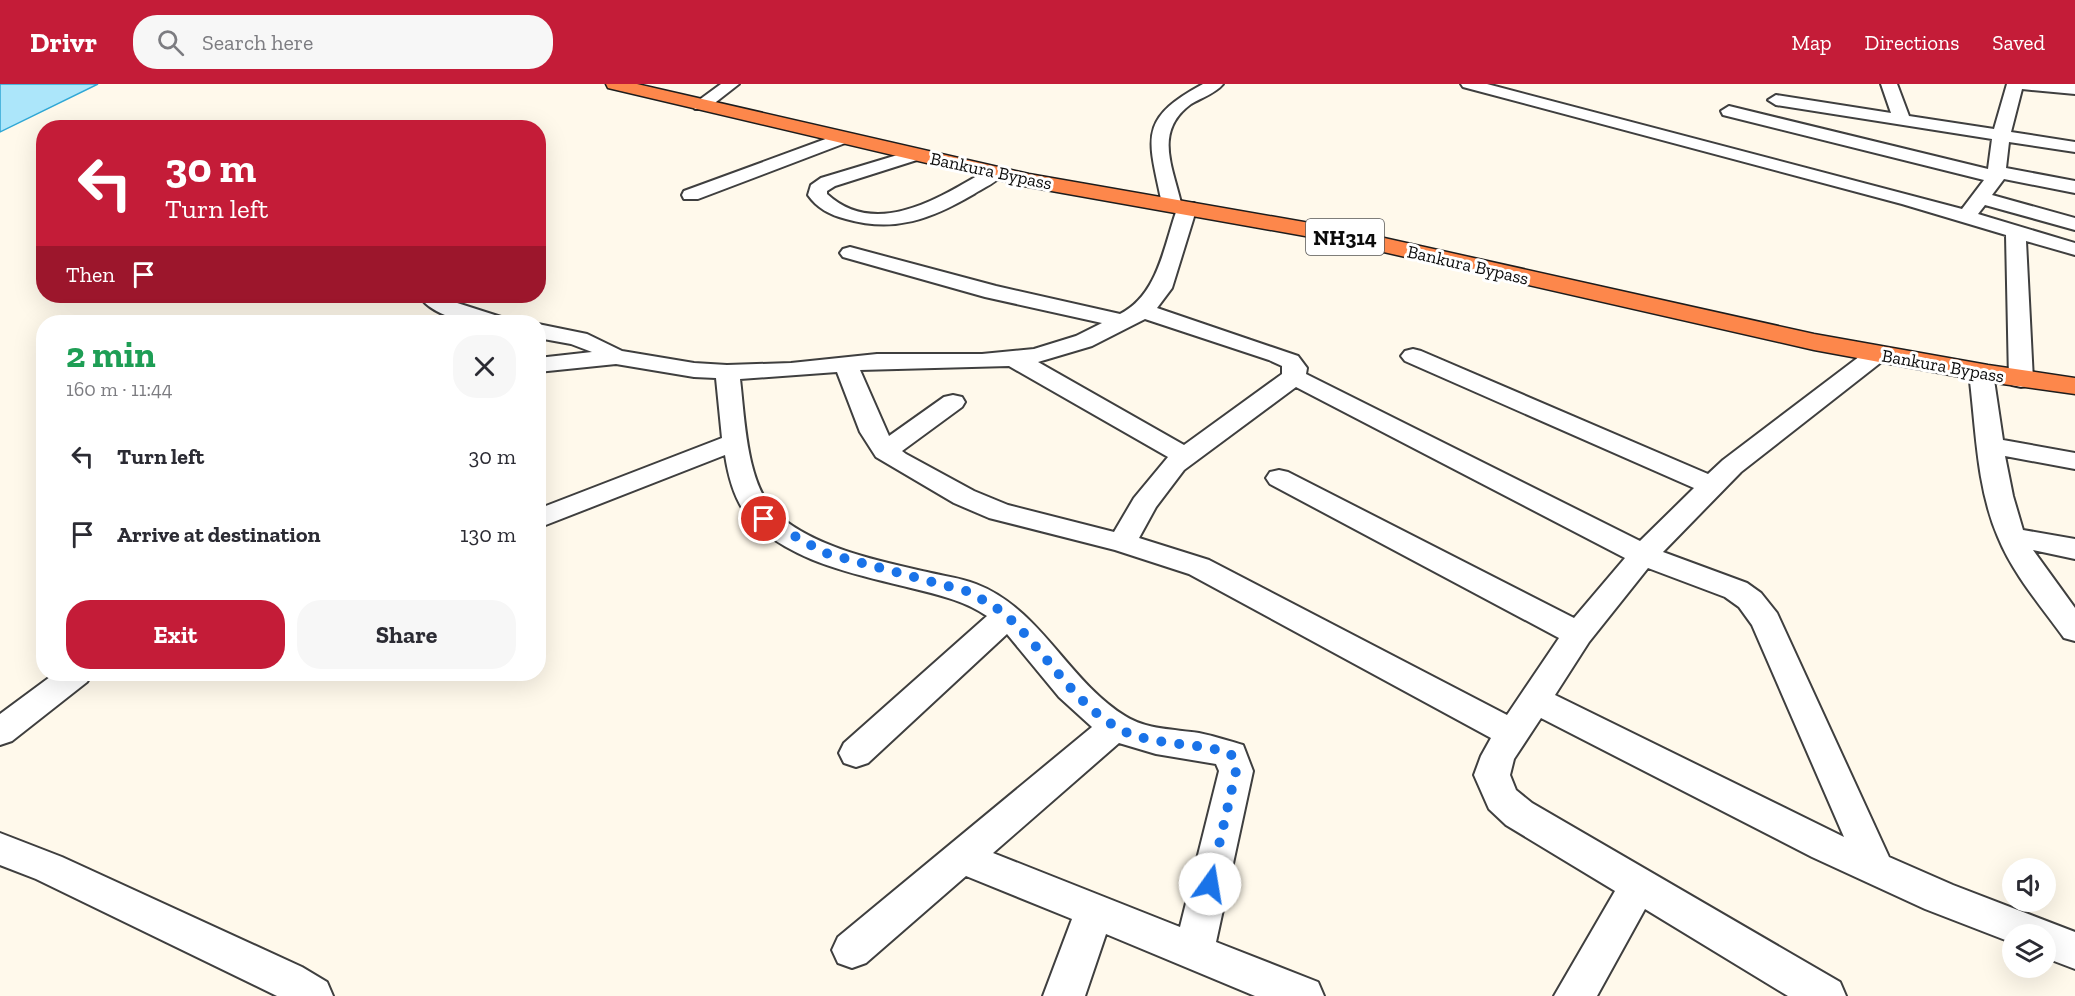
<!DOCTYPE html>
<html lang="en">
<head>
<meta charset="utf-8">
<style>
	:root { --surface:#fff; --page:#f7f7f7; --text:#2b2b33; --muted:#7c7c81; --accent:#c41c38 }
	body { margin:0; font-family:"Zilla Slab",serif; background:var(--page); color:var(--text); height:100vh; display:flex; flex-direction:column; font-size:22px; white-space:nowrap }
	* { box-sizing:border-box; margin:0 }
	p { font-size:20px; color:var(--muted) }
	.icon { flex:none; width:33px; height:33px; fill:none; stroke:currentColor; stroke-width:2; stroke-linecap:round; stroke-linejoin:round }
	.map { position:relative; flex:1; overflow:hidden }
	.sheet { position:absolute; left:36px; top:231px; width:510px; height:366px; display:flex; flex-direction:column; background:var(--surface); border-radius:24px; box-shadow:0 6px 24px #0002 }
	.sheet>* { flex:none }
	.top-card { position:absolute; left:36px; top:36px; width:510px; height:183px; border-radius:24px; box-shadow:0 6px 24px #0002; background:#c41c38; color:#fff; overflow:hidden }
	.controls { position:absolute; left:2002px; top:774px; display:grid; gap:12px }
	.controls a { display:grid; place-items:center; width:54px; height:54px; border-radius:50%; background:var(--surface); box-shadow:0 6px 24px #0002; font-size:30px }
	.pin { position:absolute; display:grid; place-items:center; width:51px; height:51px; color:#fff; margin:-26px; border:3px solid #fff; border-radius:50%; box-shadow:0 2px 6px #0007 }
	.me { position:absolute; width:66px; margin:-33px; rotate:13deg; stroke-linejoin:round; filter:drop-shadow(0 0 4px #0008) }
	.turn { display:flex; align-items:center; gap:21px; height:126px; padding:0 30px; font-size:27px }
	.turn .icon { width:78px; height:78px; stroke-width:2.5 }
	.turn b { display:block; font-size:42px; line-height:51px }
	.then { display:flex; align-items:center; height:57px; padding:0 30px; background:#0003; gap:12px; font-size:22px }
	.round { display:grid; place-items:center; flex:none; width:63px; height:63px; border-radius:24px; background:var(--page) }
	.head { display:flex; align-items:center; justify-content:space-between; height:102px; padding:0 30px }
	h1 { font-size:36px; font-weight:700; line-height:45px; color:#1e9e55 }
	.cta { display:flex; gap:12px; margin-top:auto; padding:12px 30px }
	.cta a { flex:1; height:69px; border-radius:24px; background:var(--accent); color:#fff; font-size:24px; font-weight:700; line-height:69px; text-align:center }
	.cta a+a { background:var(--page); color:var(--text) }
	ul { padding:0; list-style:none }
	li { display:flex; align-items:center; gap:18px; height:78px; padding:0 30px }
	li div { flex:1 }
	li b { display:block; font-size:22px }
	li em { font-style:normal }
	header { display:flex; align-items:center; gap:36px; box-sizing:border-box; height:84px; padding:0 30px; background:var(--accent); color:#fff }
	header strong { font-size:28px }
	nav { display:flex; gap:33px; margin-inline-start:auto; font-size:21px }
	.search { width:420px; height:54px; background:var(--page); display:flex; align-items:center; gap:15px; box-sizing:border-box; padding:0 21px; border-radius:24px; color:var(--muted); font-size:22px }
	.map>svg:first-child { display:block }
	.water { fill:#ace6fa; stroke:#2fa7d5; stroke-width:1.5 }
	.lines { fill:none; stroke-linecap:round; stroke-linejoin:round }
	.minor-casing { stroke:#3f3f3f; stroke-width:4 }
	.highway-casing { stroke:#1d1d1d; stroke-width:3 }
	.minor { fill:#fff; fill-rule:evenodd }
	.highway { fill:#fd874b; fill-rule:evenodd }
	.route { stroke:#1a73e8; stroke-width:10; stroke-dasharray:0 18 }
	.labels { text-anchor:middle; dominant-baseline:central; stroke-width:6; stroke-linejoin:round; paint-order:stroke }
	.far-street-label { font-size:18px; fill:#0c0c0c; stroke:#fff }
	.shield { fill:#fff; stroke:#555; stroke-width:1.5 }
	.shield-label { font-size:21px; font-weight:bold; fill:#0c0c0c }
</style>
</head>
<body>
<header>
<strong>Drivr</strong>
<div class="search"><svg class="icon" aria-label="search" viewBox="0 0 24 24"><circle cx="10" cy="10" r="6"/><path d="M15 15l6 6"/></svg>Search here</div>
<nav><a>Map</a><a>Directions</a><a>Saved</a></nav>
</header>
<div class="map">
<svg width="2075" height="912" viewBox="0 0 2075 912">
	<rect width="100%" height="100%" fill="#fff9eb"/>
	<path class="water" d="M0 0H98L0 48Z"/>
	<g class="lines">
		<g class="minor-casing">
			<path id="minor" d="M721 0H739L707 25H695L693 22 695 19Z
				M1203 0H1223C1216 9 1201 14 1191 20 1154 47 1172 81 1181 119H1194L1197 123 1172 204 1157 224 1298 272 1307 284 1306 290 1640 457 1694 404 1405 277 1401 272 1405 267 1413 265 1421 267 1708 390 1723 376 1868 266 1876 264 1884 266 1888 271 1884 276 1741 388 1663 468 1747 499 1761 509 1777 529 1889 773 1953 801 2075 848V885L2046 874V850H2013V859L1925 825 1812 773 1541 634 1514 675 1510 691 1516 706 1532 719 1840 898 1846 912H1788L1645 825 1597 912H1554L1615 807 1506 741 1489 725 1474 691 1481 672 1491 654 1189 490 1115 466 989 434 954 419 876 373 860 348 837 288 740 295C745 335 746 404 779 432 819 465 879 477 927 488 943 492 961 494 976 500 1041 525 1067 596 1125 632 1147 646 1174 645 1199 649 1214 652 1229 657 1243 661L1253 687 1216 858 1318 898 1324 912H1255L1106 850 1085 912H1043L1072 835 966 792 866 879 852 884 838 879 832 866 838 853 1092 643 1059 613 1007 550 868 679 856 683 844 679 839 669 844 659 987 532C963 516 939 511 911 504 855 490 780 476 744 427 733 411 728 390 725 371L538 444V425L722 354 716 294 694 293 616 280 538 288V274L592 268 571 260 538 254V240L587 250 622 267 694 279 727 281 791 279 877 270H982L1034 265 1076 252 1102 239 985 213 843 173 840 169 843 165 850 163 996 202 1120 230C1158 211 1164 162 1177 125L1165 124 1162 120C1149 55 1136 36 1203 0ZM1145 235 1269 276 1282 282V290L1184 361 1038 278 1092 262ZM1009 282 1168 373 1134 414 1114 448 1008 421 974 407 906 370 902 367 962 323 965 318 962 313 953 311 944 313 889 352 860 286ZM1296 303 1625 474 1574 534 1288 388 1279 386 1270 388 1266 394 1270 400 1559 554 1507 631 1209 476 1139 454 1156 423 1184 386ZM1648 484 1725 513 1739 523 1752 541 1844 753 1555 611 1589 558ZM1119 659 1156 670 1216 680 1219 687 1180 843 993 769Z
				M1461 0H1487L1962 125 1984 96 1723 31 1721 27 1729 22 1988 85 1992 55 1776 21 1768 16 1776 11 1891 29 1881 0H1897L1909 32 1994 45 2007 0H2075V10L2022 5 2011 48 2075 58V68L2009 58 2006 84 2075 97V109L2004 95 1992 111 2075 134V146L1985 121 1978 130 2075 159V171L2026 157 2033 296 2030 301 2021 303 2012 301 2009 296 2006 151 1902 120 1463 3Z
				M842 49 848 50 851 54 848 58 698 115H684L682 111 684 107Z
				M914 66 920 67 923 71 920 75 835 102 827 107V110C877 156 942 112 989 85H1001L1004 89C998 98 983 104 974 110 931 135 895 149 846 135 830 131 817 124 808 111L811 101 821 94Z
				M419 212H443L451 217 501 233 504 238C478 241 436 236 419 212Z
				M1981 282 1989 284 1993 289 2003 356 2075 369V385L2005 372 2013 412 2023 446 2075 455V475L2033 466 2075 524V557L2064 554C2041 522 2013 490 1998 453 1976 402 1976 343 1969 289L1973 284Z
				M54 590H92L87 598 12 657 0 661V630Z
				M0 749 62 773 302 883 327 898 333 912H277L36 795 0 781Z"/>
		</g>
		<g class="highway-casing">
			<path id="highway" d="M606 0H637L1029 90 1344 145 1814 250 1988 281 2075 294V310L1988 298 1814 266 1344 159 1029 103 608 4Z"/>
		</g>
		<use href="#minor" class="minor"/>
		<use href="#highway" class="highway"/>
	</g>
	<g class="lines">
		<path class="route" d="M764 435 825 469 966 507C981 515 996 522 1008 533 1045 567 1070 614 1113 641 1147 664 1194 656 1231 670L1236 687 1210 800"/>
	</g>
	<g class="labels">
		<g class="far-street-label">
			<text transform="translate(991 87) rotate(12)">Bankura Bypass</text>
			<text transform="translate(1468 181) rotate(13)">Bankura Bypass</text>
			<text transform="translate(1943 282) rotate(10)">Bankura Bypass</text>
		</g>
		<rect class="shield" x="1306" y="135" width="78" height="36" rx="4.5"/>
		<g class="shield-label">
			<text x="1345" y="153">NH314</text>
		</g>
	</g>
</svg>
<div class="controls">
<a><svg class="icon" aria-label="sound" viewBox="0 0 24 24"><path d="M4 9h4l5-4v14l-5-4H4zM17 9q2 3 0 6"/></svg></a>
<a><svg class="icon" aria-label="layers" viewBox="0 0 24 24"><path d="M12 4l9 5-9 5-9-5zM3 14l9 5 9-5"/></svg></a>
</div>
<div class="pin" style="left:764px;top:435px;background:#d93025"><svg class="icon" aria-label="arrive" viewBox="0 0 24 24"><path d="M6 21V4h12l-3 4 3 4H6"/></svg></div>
<svg class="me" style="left:1210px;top:800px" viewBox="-20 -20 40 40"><circle r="19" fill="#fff"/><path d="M0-13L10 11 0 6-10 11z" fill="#1a73e8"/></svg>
<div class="top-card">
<div class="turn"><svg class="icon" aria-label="left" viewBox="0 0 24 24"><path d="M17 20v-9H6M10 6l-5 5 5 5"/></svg><div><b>30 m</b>Turn left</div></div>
<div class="then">Then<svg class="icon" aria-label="arrive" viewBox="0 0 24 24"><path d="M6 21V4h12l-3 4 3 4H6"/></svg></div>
</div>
<section class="sheet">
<div class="head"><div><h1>2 min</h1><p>160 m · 11:44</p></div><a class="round"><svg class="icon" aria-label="close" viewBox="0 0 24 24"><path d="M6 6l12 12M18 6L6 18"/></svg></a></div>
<ul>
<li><svg class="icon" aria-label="left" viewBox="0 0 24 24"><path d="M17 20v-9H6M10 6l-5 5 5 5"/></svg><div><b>Turn left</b></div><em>30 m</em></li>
<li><svg class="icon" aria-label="arrive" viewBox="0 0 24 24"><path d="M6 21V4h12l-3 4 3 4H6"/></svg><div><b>Arrive at destination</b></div><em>130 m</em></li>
</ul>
<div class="cta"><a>Exit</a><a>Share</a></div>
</section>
</div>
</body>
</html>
